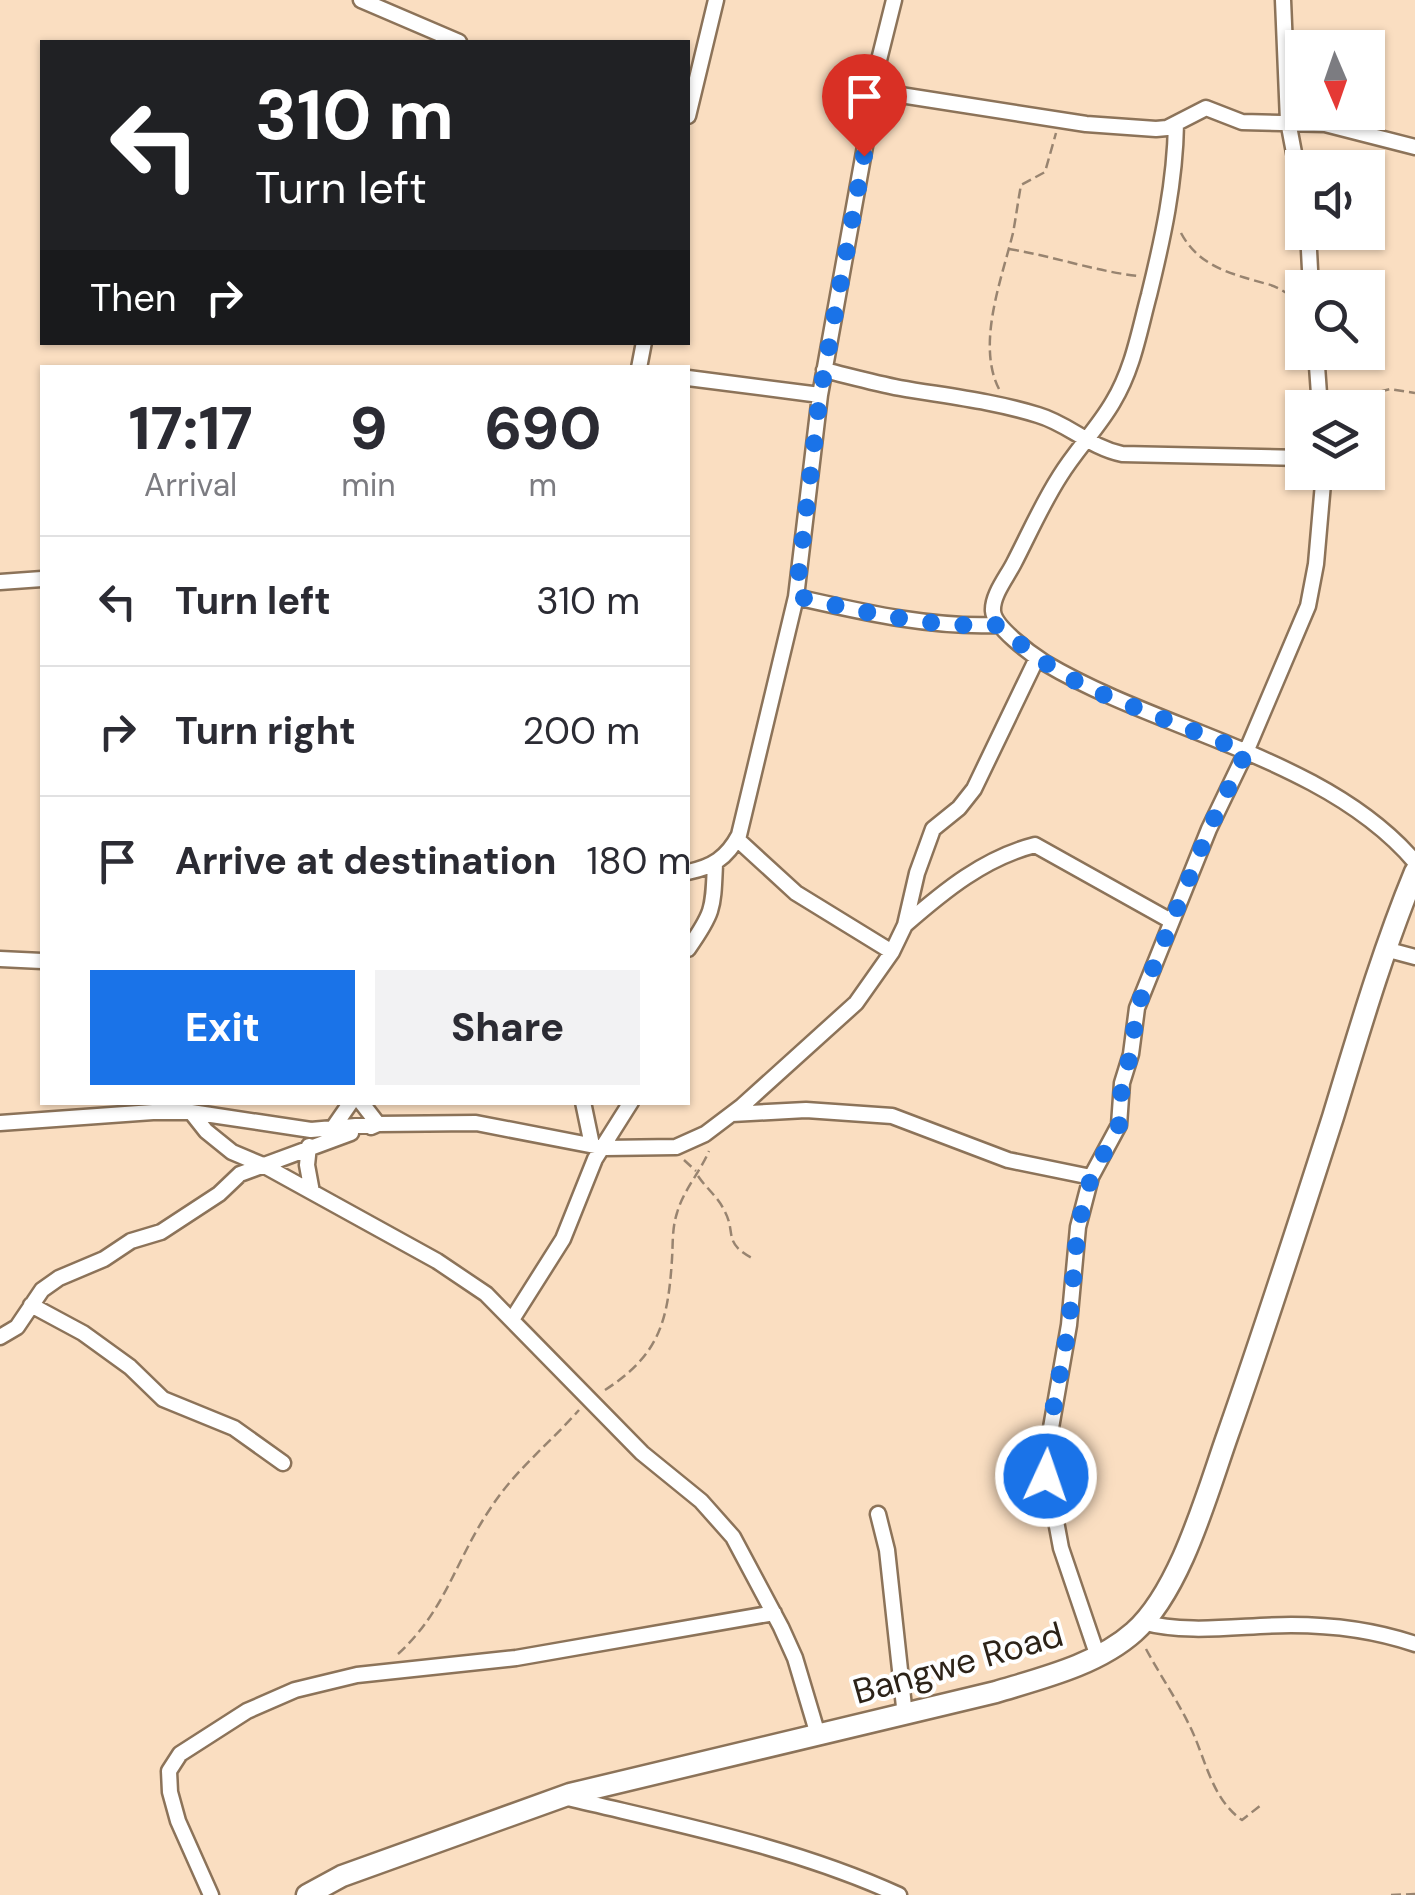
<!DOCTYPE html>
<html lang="en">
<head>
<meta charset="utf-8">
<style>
	:root { --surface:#fff; --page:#f2f2f3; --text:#2b2b33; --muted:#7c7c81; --line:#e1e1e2; --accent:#1a73e8 }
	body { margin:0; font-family:"DM Sans",sans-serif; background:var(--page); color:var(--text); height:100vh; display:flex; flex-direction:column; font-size:38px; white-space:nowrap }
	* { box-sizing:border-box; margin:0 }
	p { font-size:32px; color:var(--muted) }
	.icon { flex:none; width:55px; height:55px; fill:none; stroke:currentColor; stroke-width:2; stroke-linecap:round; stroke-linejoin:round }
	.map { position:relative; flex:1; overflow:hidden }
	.side { position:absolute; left:40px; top:365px; width:650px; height:740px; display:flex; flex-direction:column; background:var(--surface); border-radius:0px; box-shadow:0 2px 8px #0004 }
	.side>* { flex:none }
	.guide { position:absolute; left:40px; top:40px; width:650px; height:305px; border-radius:0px; box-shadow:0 2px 8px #0004; background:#202124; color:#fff; overflow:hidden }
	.needle { width:65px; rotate:178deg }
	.fabs { position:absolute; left:1285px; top:30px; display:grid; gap:20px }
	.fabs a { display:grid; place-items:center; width:100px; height:100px; border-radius:0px; background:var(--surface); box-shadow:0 2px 8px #0004; font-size:50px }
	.pin { position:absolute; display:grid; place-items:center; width:85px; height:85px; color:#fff; margin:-102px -42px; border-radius:50% 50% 50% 0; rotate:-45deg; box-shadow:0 0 10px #0007 }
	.pin .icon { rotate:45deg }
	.me { position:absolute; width:110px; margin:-55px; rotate:3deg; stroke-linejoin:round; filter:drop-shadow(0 0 8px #0008) }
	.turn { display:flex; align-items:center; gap:35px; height:210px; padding:0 50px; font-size:45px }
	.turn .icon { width:130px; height:130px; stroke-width:2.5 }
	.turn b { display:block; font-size:70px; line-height:85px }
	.then { display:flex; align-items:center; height:95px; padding:0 50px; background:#0003; gap:20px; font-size:38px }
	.eta { display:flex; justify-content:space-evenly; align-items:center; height:170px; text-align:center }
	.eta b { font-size:60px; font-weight:800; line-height:70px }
	.primary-button { display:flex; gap:20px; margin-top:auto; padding:20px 50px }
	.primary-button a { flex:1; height:115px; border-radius:0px; background:var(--accent); color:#fff; font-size:40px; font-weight:800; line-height:115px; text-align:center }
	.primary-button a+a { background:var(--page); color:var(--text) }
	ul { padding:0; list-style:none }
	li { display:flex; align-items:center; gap:30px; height:130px; padding:0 50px; border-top:2px solid var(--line) }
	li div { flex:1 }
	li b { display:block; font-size:38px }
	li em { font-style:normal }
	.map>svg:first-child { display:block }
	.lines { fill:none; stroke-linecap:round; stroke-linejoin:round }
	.street-casing { stroke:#8c7359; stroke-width:19 }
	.secondary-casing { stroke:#8c7359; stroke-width:25 }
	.path { stroke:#988470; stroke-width:2.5; stroke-dasharray:10 5; stroke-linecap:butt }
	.street { stroke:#fff; stroke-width:14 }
	.secondary { stroke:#fff; stroke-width:20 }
	.route { stroke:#1a73e8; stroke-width:18; stroke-dasharray:0 32.4 }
	.labels { text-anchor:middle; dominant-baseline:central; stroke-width:8; stroke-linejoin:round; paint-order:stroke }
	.street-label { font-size:35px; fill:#2d2318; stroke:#fff }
</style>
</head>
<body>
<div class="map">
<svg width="1415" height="1895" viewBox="0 0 1415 1895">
	<rect width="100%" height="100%" fill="#fadec1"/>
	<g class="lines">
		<g class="street-casing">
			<path id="street" d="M361 0 459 42
				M1283 0 1288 121 1302 195
				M875 91 879 60 894 0
				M688 116 716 0
				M1176 124C1175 183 1163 238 1149 295 1139 332 1133 369 1113 402 1098 428 1076 450 1060 476 1042 504 1029 534 1014 563 1007 577 992 595 993 611 994 627 1031 654 1045 663 1161 732 1327 758 1415 862
				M1308 232 1311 288
				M1316 352 1320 408
				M639 368 644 342
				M824 370C849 376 874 383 900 388 946 396 993 401 1038 415 1069 424 1089 447 1122 454L1302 458
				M688 378 820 395
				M0 582 42 579
				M796 597C863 612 929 628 998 625
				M737 839 796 893 892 952
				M688 872C712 867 727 858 739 835L796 597 820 395 875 91 1086 124 1156 129 1167 128 1206 108 1242 122 1325 124 1415 147
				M905 925C944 891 984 858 1035 845L1171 921
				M688 949C714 912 713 909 715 864
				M1385 949 1415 957
				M0 959 42 961
				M361 1102 378 1124 371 1127
				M583 1102 592 1145
				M191 1112 206 1131 232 1152 263 1165 437 1261 486 1294 642 1453 701 1501 733 1537 781 1627 795 1658 818 1735
				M732 1114 806 1110 892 1116 1008 1160 1091 1177
				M0 1123 153 1112H191L311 1130 378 1124 476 1123 605 1148 676 1147 705 1134 742 1106 856 1003 892 952 905 925 917 873 933 829 959 808 974 789 1037 658
				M333 1128 351 1102
				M309 1146 307 1165 312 1192
				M31 1305 83 1333 130 1367 163 1399 234 1428 283 1463
				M513 1318 563 1239 595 1159 631 1102
				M0 1337 17 1327 42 1290 59 1278 104 1259 131 1241 161 1232 219 1194 240 1174 351 1133
				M878 1514 887 1550 905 1716
				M1142 1622C1190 1635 1242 1625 1291 1625 1335 1625 1374 1630 1415 1644
				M1097 1654 1061 1548 1045 1462 1069 1325 1078 1227 1091 1177 1119 1125 1122 1083 1131 1054 1137 1008 1209 829 1246 752 1308 606 1316 564 1324 472
				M568 1798C680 1825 794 1847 899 1895
				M211 1895 178 1821 170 1792 169 1771 180 1754 247 1711 295 1690 357 1675 516 1658 774 1613"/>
		</g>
		<g class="secondary-casing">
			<path id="secondary" d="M307 1895 342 1876 570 1794 996 1692C1042 1678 1097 1665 1134 1632 1181 1590 1207 1493 1228 1434 1265 1329 1299 1223 1333 1117 1358 1035 1382 952 1415 872"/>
		</g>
		<path class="path" d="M1181 233C1199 267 1232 274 1267 284 1280 287 1292 297 1302 304
			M1009 249C1053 256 1094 271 1138 276
			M999 389C976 344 1002 278 1013 233 1016 217 1018 201 1021 185L1045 172 1056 133
			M1336 403 1390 389 1415 393
			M684 1160 696 1171
			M698 1176C706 1188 718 1197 724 1210 737 1233 722 1242 752 1258
			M605 1390C659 1355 668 1322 672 1259 673 1244 672 1228 677 1213 683 1191 700 1172 709 1151
			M1146 1649C1161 1677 1180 1704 1193 1733 1206 1762 1213 1800 1242 1820L1261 1805
			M398 1654C446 1610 455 1561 490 1509 515 1470 549 1444 579 1410
			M1391 1895 1415 1894"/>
		<use href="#street" class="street"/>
		<use href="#secondary" class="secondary"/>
	</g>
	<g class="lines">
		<path class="route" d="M864 156 820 395 796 596C863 612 929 628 998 625L1037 658 1087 688 1246 752 1209 829 1137 1008 1131 1054 1122 1083 1119 1125 1091 1178 1078 1226 1069 1325 1046 1448V1476"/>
	</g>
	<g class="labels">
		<g class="street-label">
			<text transform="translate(958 1663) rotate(-16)">Bangwe Road</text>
		</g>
	</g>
</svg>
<div class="fabs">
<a><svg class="needle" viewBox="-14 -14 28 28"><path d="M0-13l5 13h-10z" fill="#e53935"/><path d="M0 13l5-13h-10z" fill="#7c7c81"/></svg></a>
<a><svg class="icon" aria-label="sound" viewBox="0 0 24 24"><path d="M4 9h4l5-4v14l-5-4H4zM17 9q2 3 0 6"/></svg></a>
<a><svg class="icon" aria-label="search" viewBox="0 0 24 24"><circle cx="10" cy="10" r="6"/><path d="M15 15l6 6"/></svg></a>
<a><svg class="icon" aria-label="layers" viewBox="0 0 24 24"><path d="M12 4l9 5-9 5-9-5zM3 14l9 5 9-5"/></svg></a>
</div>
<div class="pin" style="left:864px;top:156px;background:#d93025"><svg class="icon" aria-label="arrive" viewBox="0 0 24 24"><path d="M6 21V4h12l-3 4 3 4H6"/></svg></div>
<svg class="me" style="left:1046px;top:1476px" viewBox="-20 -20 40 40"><circle r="17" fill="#1a73e8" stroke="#fff" stroke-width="3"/><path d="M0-11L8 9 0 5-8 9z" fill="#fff"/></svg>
<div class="guide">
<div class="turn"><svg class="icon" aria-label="left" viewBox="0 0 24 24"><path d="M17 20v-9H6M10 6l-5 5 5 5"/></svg><div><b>310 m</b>Turn left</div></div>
<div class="then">Then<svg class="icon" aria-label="right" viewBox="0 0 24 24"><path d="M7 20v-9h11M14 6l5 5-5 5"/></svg></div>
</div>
<section class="side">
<div class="eta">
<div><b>17:17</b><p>Arrival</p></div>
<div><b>9</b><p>min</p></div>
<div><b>690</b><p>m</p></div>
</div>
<ul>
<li><svg class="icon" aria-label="left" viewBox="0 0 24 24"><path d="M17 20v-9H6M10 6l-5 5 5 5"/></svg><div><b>Turn left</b></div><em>310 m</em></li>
<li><svg class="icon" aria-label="right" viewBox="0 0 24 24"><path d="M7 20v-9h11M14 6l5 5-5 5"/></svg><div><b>Turn right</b></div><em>200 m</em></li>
<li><svg class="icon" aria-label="arrive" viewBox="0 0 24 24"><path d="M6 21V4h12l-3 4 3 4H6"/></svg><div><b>Arrive at destination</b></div><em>180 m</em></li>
</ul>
<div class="primary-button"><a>Exit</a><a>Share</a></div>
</section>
</div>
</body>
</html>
